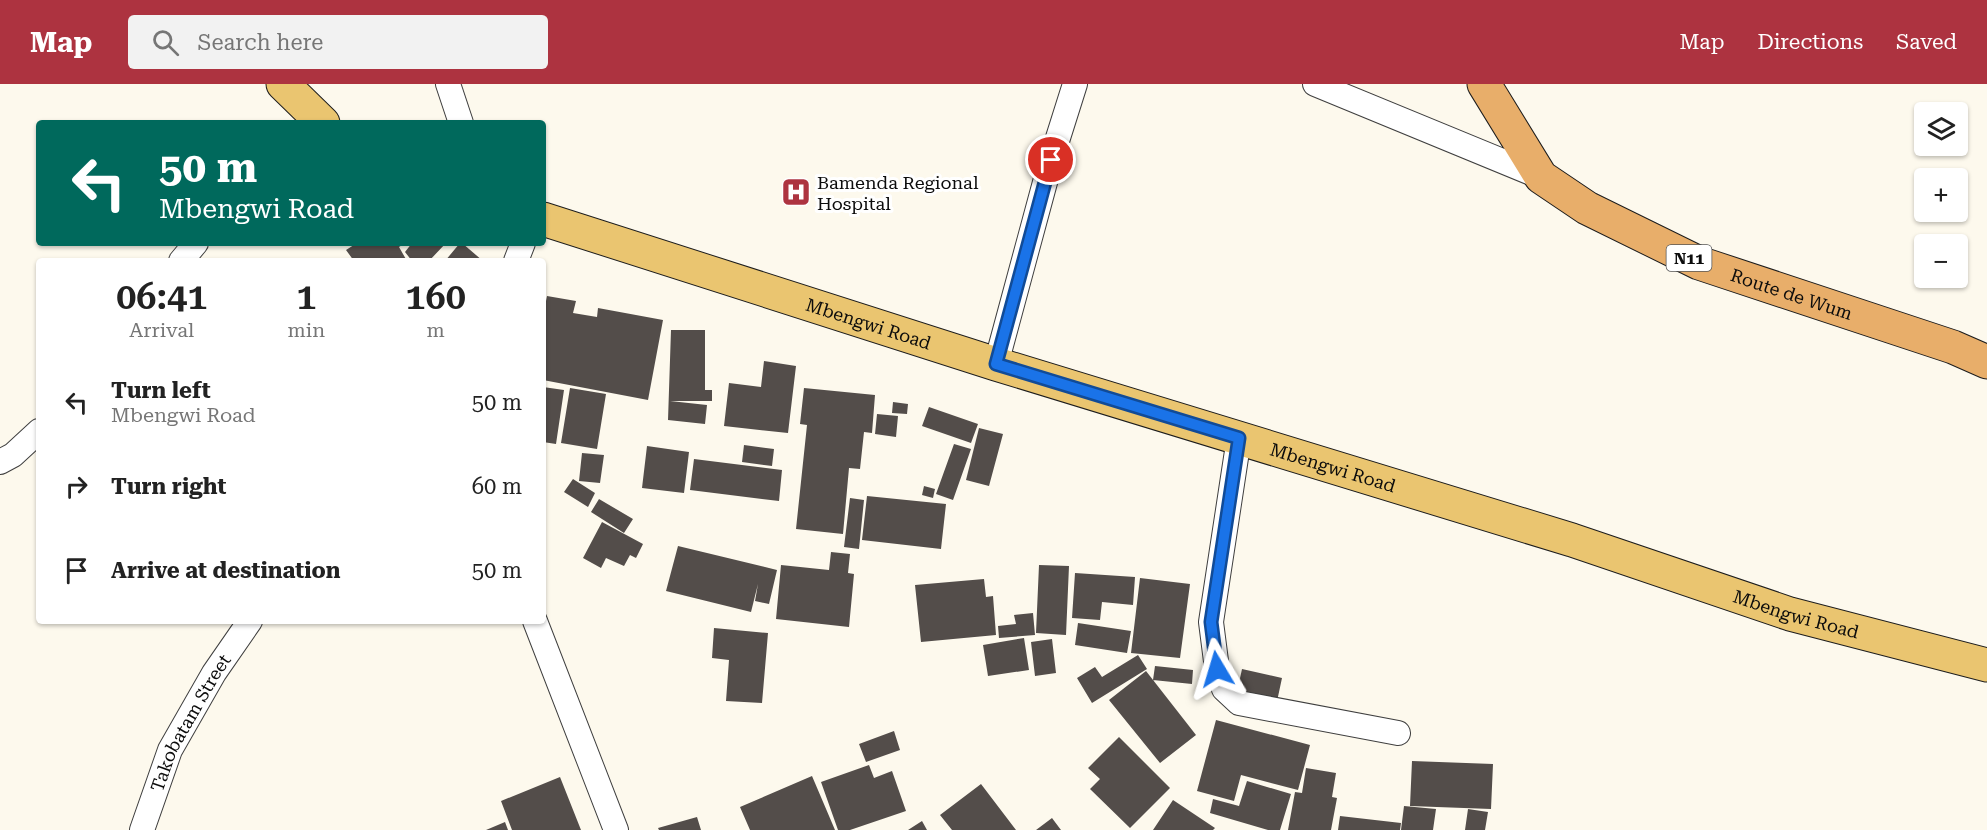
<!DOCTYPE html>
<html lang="en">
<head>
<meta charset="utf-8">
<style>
	:root { --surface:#fff; --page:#f2f2f2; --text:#222; --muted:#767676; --accent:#ad3340 }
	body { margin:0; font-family:"Roboto Serif",serif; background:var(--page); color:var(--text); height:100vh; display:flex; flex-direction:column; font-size:22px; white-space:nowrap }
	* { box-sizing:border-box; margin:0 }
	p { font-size:20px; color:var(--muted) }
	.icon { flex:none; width:33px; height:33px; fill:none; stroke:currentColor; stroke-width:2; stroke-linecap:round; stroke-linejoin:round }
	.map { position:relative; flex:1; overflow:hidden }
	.drawer { position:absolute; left:36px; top:174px; width:510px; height:366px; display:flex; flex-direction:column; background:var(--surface); border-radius:6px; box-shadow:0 2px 4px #0004 }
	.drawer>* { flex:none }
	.banner { position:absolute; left:36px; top:36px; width:510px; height:126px; border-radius:6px; box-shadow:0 2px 4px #0004; background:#00695c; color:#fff; overflow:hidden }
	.buttons { position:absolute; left:1914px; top:18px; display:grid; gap:12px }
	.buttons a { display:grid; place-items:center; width:54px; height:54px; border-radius:6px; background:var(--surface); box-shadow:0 2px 4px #0004; font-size:30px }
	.pin { position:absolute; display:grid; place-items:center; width:51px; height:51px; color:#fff; margin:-26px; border:3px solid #fff; border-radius:50%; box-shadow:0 2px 6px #0007 }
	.me { position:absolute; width:66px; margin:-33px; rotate:353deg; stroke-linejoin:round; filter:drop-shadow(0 0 4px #0008) }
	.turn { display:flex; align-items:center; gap:21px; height:126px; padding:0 24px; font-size:27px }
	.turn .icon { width:78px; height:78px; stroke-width:2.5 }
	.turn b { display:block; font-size:42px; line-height:51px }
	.eta { display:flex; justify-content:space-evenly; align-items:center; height:102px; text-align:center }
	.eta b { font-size:36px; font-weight:600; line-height:42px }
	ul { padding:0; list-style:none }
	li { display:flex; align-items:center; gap:18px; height:84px; padding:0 24px }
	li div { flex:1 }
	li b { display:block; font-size:22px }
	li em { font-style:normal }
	header { display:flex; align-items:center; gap:36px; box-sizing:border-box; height:84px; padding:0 30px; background:var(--accent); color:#fff }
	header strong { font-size:28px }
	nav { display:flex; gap:33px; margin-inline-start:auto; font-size:21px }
	.search { width:420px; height:54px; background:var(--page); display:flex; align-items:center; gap:15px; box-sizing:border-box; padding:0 21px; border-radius:6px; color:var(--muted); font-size:22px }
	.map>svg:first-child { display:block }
	.building { fill:#534d4a }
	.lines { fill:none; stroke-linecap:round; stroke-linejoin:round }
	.minor-casing { stroke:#3f3f3f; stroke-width:26 }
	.primary-casing { stroke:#1d1d1d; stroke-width:35 }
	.trunk-casing { stroke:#1d1d1d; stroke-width:35 }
	.minor { stroke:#fff; stroke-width:24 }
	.primary { stroke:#eac570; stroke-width:33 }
	.trunk { stroke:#e8ae6a; stroke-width:33 }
	.route-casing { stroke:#114b97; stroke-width:15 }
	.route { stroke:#1a73e8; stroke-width:10 }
	.labels { text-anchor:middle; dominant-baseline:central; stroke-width:6; stroke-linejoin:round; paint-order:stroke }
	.shield { fill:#fff; stroke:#555; stroke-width:1.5 }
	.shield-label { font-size:16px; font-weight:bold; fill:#0c0c0c }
	.poi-label { font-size:18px; fill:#0c0c0c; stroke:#fff; text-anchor:start }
	.street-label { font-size:18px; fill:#0c0c0c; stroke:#fff }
</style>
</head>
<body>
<header>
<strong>Map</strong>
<div class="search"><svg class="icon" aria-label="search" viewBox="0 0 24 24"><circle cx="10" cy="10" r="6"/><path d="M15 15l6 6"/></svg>Search here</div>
<nav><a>Map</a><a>Directions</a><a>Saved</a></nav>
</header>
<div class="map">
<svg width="1987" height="746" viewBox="0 0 1987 746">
	<rect width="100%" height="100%" fill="#fdf9ed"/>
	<path class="building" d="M357 159H405L399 163 407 177H354L346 166Z
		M412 159H446L429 177H412L405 168Z
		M460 159H462L483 177H445Z
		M547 212 576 217 573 229 597 233 598 224 663 236 648 316 543 296V232Z
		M671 246H705V306H712V317H670L707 321 705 340 668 336Z
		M764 277 796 282 788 349 724 342 729 299 761 303Z
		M543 303 564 306 556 360 543 358Z
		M570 304 606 310 597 365 561 359Z
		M804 304 875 311 872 349 864 348 860 385 849 384 843 450 796 445 807 341 800 340Z
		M893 318 908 320 907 330 892 329Z
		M929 323 978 340 971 359 922 342Z
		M877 330 898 332 896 353 875 350Z
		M979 344 1003 350 989 402 966 396Z
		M954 360 971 365 953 416 936 410Z
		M744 361 774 365 772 382 742 378Z
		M647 362 689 368 684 409 642 404Z
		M582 369 604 371 600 399 579 397Z
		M694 375 782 386 779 417 690 406Z
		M573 395 595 409 588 423 564 408Z
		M924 402 935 405 933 414 922 411Z
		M867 412 946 420 941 465 862 456Z
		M850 414 864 416 859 465 844 463Z
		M599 415 633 435 624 449 591 428Z
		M602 438 643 460 636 474 630 471 624 482 606 474 601 484 583 474Z
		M678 462 777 486 769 520 755 517 758 500 751 528 666 507Z
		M831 468 850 470 848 489 854 490 849 543 776 535 781 481 829 486Z
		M1039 481 1069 482 1066 551 1036 549Z
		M1075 489 1135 493 1133 521 1102 518 1100 536 1072 534Z
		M1140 494 1190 500 1180 574 1131 569Z
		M984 495 986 513 993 512 996 551 921 558 915 501Z
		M1033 529 1035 551 999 554 998 542 1016 540 1014 531Z
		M1078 539 1131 547 1127 569 1075 561Z
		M714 544 768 549 762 619 726 617 729 576 712 574Z
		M1024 554 1029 586 988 592 983 561Z
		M1052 555 1056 589 1035 592 1031 558Z
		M1138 571 1147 585 1092 619 1077 594 1095 583 1102 593Z
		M1155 582 1193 586 1192 600 1153 596Z
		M1242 585 1282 594 1276 622 1236 613Z
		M1146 587 1196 651 1160 679 1109 616Z
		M1216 636 1310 661 1298 706 1241 691 1234 717 1197 707Z
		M894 647 900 666 866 678 859 660Z
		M1119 653 1170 704 1130 744 1090 705 1100 695 1088 684Z
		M1412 677 1493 680 1491 725 1410 722Z
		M869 681 874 694 892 687 906 727 850 746H838L821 698Z
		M1306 684 1336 689 1332 713 1337 714 1331 746H1288L1295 708 1302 709Z
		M812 692 835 746H750L740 723Z
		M560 693 581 746H512L501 717Z
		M1247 697 1291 710 1280 746H1268L1210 729 1213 715 1239 722Z
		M981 700 1016 746H952L940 731Z
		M1173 716 1215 744 1213 746H1153Z
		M1404 722 1436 725 1433 746H1401Z
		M1468 725 1488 728 1485 746H1465Z
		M1340 732 1401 739 1400 746H1338Z
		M697 733 701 746H659L658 744Z
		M1052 734 1061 746H1036Z
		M922 737 927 746H908Z
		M505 738 508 746H486Z"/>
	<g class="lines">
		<g class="minor-casing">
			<g id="minor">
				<path d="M448 0 461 39"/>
				<path d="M1315 0 1541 93"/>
				<path d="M181 177 196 159"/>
				<path d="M516 177 523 159"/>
				<path d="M996 280 1051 76 1075 0"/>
				<path d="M1239 354 1211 538 1217 585 1224 605 1239 619 1398 649"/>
				<path d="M0 378 13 371 39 347"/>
				<path d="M535 537 616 746"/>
				<path id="s1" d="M142 746 170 666 214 589 250 537"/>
			</g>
		</g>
		<g class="primary-casing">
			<g id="primary">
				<path d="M283 0 323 39"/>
				<path id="s2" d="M543 135 996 280 1572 456 1790 530 1987 581"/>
			</g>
		</g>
		<g class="trunk-casing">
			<g id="trunk">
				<path id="s3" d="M1484 0 1541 93 1587 124 1699 179 1953 263 1987 278"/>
			</g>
		</g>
		<use href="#minor" class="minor"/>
		<use href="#primary" class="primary"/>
		<use href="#trunk" class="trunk"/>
	</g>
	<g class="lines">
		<g class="route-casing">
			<path id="route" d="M1051 76 996 280 1239 354 1211 538 1217 585"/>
		</g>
		<use href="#route" class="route"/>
	</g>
	<defs>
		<g id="hospital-square" transform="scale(1.5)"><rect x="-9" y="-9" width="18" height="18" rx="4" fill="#ad3340" stroke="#fff"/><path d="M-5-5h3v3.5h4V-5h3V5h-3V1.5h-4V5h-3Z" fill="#fff"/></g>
	</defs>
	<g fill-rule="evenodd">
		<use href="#hospital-square" x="796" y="108"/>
	</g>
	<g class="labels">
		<rect class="shield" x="1666.5" y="161" width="45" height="26" rx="4.5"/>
		<g class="shield-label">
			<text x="1689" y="174">N11</text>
		</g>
		<g class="poi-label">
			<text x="817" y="98">Bamenda Regional<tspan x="817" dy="21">Hospital</tspan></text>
		</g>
		<g class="street-label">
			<text stroke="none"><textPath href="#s3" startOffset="387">Route de Wum</textPath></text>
			<text stroke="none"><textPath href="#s2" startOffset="342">Mbengwi Road</textPath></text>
			<text stroke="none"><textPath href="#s2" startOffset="828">Mbengwi Road</textPath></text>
			<text stroke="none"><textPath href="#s2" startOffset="1314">Mbengwi Road</textPath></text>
			<text stroke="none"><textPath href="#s1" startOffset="118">Takobatam Street</textPath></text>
		</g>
	</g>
</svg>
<div class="buttons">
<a><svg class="icon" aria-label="layers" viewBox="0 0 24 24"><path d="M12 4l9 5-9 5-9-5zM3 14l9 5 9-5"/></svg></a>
<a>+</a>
<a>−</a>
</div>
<div class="pin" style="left:1051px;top:76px;background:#d93025"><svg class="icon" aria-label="arrive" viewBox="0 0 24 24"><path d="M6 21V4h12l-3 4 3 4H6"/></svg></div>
<svg class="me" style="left:1217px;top:585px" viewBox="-20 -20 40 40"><path d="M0-17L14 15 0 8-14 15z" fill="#1a73e8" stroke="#fff" stroke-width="4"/></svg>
<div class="banner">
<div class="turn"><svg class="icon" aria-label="left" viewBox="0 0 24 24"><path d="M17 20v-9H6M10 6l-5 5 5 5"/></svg><div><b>50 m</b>Mbengwi Road</div></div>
</div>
<section class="drawer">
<div class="eta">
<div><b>06:41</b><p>Arrival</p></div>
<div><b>1</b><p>min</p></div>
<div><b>160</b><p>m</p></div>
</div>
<ul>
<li><svg class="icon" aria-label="left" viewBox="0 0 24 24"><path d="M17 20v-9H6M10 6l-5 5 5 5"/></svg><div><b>Turn left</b><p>Mbengwi Road</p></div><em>50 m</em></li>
<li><svg class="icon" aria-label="right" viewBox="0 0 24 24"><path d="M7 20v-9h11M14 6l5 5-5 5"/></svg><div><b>Turn right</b></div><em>60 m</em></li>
<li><svg class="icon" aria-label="arrive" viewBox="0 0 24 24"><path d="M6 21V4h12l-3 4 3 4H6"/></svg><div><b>Arrive at destination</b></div><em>50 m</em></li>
</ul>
</section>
</div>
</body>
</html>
